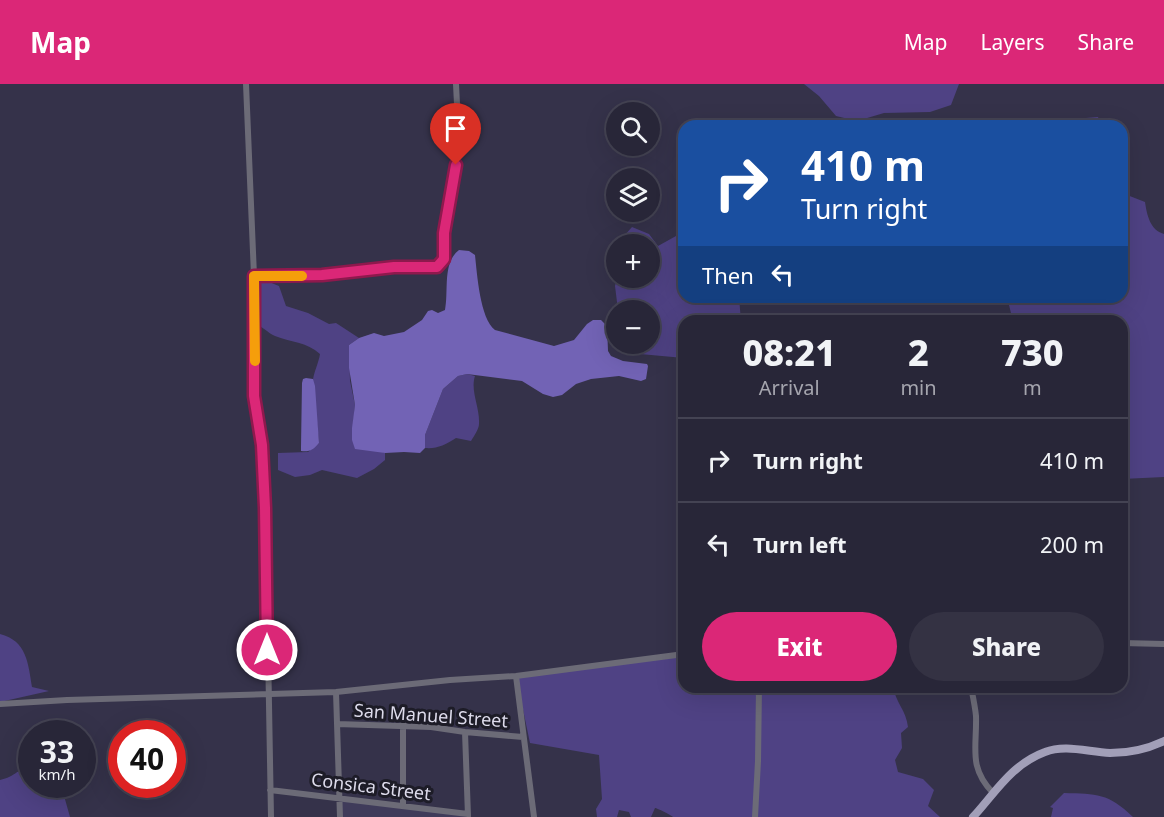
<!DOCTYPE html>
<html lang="en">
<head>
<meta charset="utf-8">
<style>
	:root { --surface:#282638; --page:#343243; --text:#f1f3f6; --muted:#a5a5ae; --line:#444353; --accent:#db2777 }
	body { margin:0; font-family:"Noto Sans",sans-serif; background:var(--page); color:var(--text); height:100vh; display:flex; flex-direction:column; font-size:22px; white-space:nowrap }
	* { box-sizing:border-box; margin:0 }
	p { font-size:20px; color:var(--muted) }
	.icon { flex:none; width:33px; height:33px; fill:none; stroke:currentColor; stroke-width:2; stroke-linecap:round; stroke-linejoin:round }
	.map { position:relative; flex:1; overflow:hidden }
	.sheet { position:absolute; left:678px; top:231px; width:450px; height:378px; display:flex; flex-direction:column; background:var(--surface); border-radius:18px; box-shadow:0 6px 24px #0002,0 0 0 2px var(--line) }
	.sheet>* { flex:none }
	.hud { position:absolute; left:678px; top:36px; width:450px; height:183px; border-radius:18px; box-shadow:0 6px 24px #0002,0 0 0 2px var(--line); background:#1a4fa0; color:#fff; overflow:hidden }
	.tools { position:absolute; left:606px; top:18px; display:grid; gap:12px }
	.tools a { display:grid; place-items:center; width:54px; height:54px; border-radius:50%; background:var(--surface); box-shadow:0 6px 24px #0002,0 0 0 2px var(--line); font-size:30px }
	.speed { position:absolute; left:18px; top:636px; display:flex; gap:12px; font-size:30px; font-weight:700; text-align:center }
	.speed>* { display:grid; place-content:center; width:78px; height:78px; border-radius:50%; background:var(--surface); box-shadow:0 6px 24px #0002,0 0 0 2px var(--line); line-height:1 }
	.speed small { font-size:15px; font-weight:400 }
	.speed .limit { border:9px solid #d22; background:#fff; color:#111 }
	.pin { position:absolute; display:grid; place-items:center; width:51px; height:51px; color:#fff; margin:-62px -26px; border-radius:50% 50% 50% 0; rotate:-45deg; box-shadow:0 0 6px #0007 }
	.pin .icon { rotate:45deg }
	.me { position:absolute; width:66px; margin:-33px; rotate:0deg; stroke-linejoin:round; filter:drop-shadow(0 0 4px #0008) }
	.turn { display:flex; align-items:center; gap:21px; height:126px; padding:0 24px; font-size:27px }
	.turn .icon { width:78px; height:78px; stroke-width:2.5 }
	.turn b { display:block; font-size:42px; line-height:51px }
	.then { display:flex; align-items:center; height:57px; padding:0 24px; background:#0003; gap:12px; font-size:22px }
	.eta { display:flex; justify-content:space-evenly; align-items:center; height:102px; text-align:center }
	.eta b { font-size:36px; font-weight:800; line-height:42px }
	.primary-button { display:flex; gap:12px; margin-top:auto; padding:12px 24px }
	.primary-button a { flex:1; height:69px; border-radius:36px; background:var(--accent); color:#fff; font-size:24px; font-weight:800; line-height:69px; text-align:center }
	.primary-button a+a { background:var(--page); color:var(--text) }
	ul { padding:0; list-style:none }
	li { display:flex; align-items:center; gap:18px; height:84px; padding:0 24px; border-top:2px solid var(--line) }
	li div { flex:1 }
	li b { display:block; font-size:22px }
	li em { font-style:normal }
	header { display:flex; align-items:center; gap:36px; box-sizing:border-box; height:84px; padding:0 30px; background:var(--accent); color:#fff }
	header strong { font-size:28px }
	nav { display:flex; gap:33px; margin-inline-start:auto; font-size:21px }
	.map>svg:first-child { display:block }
	.built { fill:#3f3b5a }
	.green { fill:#4f4284 }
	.water { fill:#7263b5 }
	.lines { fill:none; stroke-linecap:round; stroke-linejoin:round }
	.minor { stroke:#6c6b77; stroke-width:6 }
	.major { stroke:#a29fb8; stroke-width:8 }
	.route-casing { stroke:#8e194d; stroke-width:15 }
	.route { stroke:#db2777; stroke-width:10 }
	.slow { stroke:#f59e0b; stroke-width:10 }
	.labels { text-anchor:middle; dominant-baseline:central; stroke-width:6; stroke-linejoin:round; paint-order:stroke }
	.street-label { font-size:18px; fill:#dddbeb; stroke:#1d1c27 }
</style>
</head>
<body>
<header>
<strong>Map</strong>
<nav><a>Map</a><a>Layers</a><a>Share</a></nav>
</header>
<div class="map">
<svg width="1164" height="733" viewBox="0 0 1164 733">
	<rect width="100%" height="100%" fill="#35324a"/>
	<path class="built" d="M339 713 468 733H340Z"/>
	<path class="green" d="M804 0H959L951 21 930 28 884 29 857 37 836 32 819 12Z
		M1098 33 1101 42H990Z
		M1122 109 1145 118C1147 131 1150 146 1164 150V393L1122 395V237H1013L1007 213H1122Z
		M684 141V213H739L741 237H684V274L640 270 627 260H650V226H618L615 202 617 194H650V160H623L624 152 632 143 649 150 658 162 676 152Z
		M254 192 279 202 286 222 308 229 329 240 336 239 359 254 349 261 350 297 355 321 352 356 385 369V376L374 385 357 394 322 386 310 391 295 393 278 386V369L308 368 319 359C317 338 315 318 313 297 313 290 319 278 320 270 307 258 290 258 275 252 268 249 262 242 254 239Z
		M467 290 475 292C470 307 480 323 479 340 479 345 474 352 471 357L456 354C445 361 437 365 425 364V351L443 305 458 292Z
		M0 550C27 557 28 579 32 603L49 607 0 618Z
		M684 570V603H893C896 619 906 626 908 643L901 649 902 664 895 676 898 688 923 695 934 706 928 722 940 733H673C671 731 657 724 655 724L651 733H631L629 728 619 726 617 733H597L596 725 602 715 599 671 530 659 516 592Z
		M31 682 32 700 61 701 70 733H0V696C15 693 20 683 31 682Z
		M1064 709C1097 710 1108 709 1133 733H1051L1053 724 1050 723Z"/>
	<path class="water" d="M459 166 469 167 475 171C477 189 480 235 495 246L554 262 574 256 587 240 593 236H601L607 242 608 267 611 272 623 277 647 280 648 282 646 295 641 297 619 292 591 295 576 300 562 311 553 313 543 310 522 297 467 290 458 292 443 305 425 351V364L420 369 404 368 385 369 355 365 352 356V344L355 321 349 284V261L359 254 374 249 384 252 404 248 422 236 428 227 432 226 438 229 445 226C449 207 442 179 459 166Z
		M306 294 313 295 315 302 319 359C313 366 310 368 301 367V363L302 299 303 295Z"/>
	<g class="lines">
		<path class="minor" d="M246 0 254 192V312L262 361 266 451 271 733
			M254 192 323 191 394 183 434 184 440 182 444 175 449 115 455 91 454 34 457 20 456 0
			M1122 559 1164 560
			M516 592 534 733
			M971 603C973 613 975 622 976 632 977 664 968 683 993 709
			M336 608 340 733
			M0 620 67 616 336 608 450 596 516 592 684 570
			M337 640 431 643 465 648 523 653
			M403 640V722
			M465 648 468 732
			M270 706 468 730
			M755 733 758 677 759 603"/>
		<path class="major" d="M973 733C995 709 1012 680 1045 668 1065 660 1088 668 1110 669 1128 669 1147 665 1164 657"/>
	</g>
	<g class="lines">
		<g class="route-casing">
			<path id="route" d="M267 566 265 424 262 361 254 312V192L322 191 394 183H437L444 175V149L456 81"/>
		</g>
		<use href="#route" class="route"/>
		<path class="slow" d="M255 277 254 192H302"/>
	</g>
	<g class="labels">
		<g class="street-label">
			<text transform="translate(431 631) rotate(4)">San Manuel Street</text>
			<text transform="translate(371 702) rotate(7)">Consica Street</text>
		</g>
	</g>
</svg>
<div class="tools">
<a><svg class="icon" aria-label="search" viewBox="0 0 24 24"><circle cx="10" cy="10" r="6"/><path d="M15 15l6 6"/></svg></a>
<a><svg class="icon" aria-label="layers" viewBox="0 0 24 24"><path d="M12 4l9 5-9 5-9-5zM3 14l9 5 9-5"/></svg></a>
<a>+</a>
<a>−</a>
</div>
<div class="speed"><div>33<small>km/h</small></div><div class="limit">40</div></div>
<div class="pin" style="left:456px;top:81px;background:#d93025"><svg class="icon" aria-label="arrive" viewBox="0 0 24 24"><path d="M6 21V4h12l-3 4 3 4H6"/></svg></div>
<svg class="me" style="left:267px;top:566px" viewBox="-20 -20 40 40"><circle r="17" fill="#db2777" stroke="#fff" stroke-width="3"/><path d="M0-11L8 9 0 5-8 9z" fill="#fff"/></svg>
<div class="hud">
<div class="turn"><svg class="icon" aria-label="right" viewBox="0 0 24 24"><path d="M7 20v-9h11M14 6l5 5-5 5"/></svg><div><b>410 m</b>Turn right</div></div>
<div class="then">Then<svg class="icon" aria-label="left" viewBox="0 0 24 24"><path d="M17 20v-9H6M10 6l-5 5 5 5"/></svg></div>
</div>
<section class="sheet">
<div class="eta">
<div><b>08:21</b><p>Arrival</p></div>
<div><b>2</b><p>min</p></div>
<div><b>730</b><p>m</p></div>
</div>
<ul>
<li><svg class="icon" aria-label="right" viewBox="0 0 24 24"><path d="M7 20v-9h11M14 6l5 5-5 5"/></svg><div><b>Turn right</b></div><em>410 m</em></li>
<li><svg class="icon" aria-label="left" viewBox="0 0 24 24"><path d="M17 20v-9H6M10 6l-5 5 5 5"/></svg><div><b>Turn left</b></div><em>200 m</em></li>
</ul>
<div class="primary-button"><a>Exit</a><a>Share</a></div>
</section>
</div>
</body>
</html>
